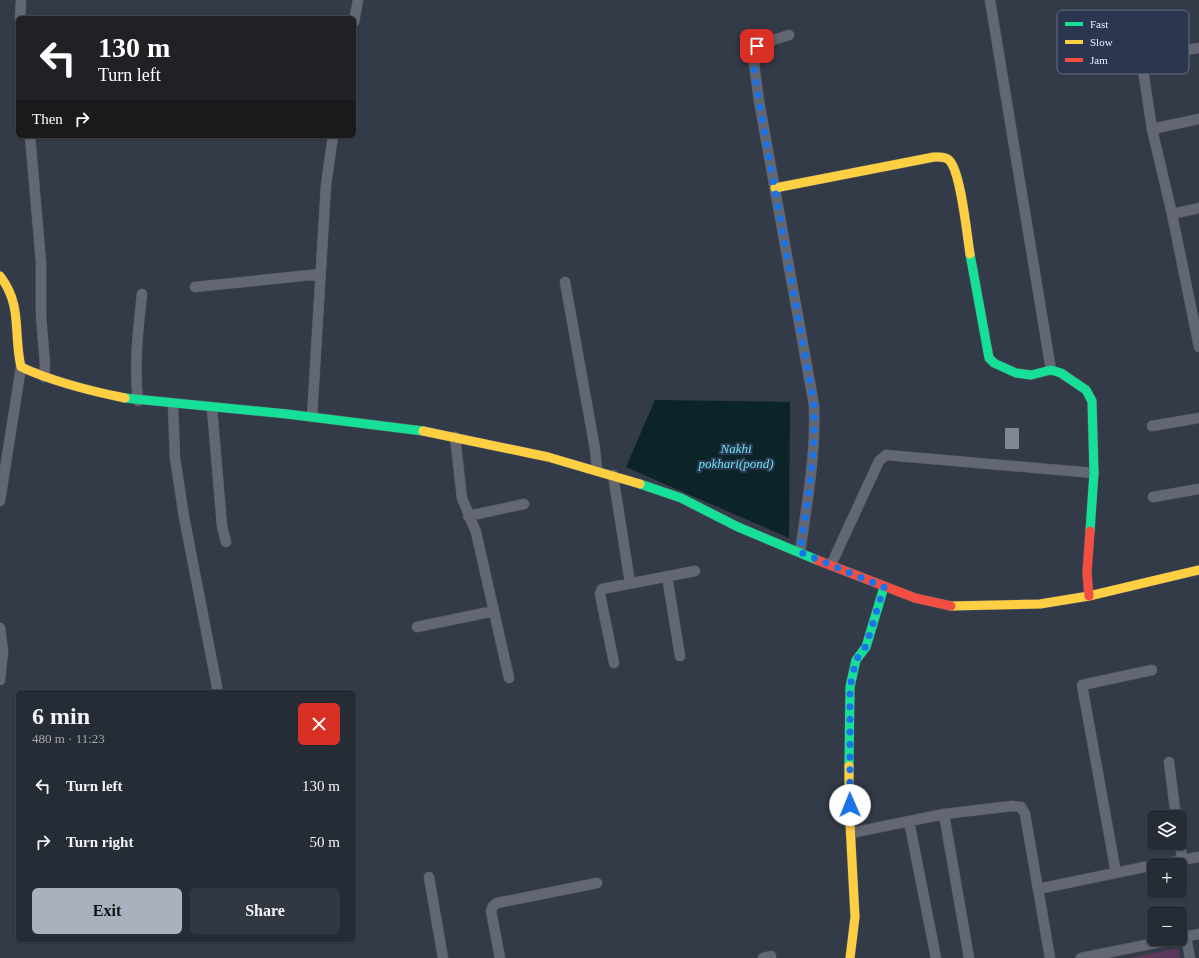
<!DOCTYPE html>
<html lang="en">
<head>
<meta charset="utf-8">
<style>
	:root { --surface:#262c36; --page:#323842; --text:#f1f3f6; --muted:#a4a7ad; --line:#424851; --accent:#aab1be }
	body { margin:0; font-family:"Times New Roman",serif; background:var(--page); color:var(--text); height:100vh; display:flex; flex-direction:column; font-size:15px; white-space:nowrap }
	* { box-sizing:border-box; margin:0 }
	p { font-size:13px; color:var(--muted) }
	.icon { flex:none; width:22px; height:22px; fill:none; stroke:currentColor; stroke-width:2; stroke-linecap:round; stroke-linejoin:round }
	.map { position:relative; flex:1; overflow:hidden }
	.details { position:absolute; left:16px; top:690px; width:340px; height:252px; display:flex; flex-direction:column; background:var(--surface); border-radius:6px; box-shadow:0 1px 3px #0004,0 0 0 1px var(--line) }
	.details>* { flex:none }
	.guide { position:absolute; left:16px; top:16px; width:340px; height:122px; border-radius:6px; box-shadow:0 1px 3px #0004,0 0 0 1px var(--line); background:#202124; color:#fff; overflow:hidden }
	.buttons { position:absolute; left:1147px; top:810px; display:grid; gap:8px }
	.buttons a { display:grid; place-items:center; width:40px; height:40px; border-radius:6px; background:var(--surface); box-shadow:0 1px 3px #0004,0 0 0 1px var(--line); font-size:20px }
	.pin { position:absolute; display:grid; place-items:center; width:34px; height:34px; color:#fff; margin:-17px; border-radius:8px; box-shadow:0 2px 6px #0006 }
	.me { position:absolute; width:44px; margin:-22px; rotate:359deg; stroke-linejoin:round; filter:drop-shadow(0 0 3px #0008) }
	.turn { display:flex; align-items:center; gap:14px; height:84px; padding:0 16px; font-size:18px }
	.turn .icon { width:52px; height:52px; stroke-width:2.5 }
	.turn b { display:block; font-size:28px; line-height:34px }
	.then { display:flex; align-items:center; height:38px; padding:0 16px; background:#0003; gap:8px; font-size:15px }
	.round { display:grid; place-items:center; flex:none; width:42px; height:42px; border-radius:6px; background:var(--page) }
	.summary { display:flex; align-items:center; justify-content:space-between; height:68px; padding:0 16px }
	h1 { font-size:24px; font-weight:800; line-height:30px }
	.primary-button { display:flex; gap:8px; margin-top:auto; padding:8px 16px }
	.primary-button a { flex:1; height:46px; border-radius:6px; background:var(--accent); color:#111; font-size:16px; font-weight:800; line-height:46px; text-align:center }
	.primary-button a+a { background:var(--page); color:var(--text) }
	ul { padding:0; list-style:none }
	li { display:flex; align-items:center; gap:12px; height:56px; padding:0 16px }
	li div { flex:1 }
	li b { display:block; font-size:15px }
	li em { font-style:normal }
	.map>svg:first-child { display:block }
	.green { fill:#59385c }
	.water { fill:#0b2427 }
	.building { fill:#7f8993 }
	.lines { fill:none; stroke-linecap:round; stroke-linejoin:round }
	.street-casing { stroke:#525864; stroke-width:11 }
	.fast-casing { stroke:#525864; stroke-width:10 }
	.slow-casing { stroke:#525864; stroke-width:10 }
	.jam-casing { stroke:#525864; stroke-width:10 }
	.street { stroke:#626771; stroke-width:10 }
	.fast { stroke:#16e098; stroke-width:9 }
	.slow { stroke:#ffcf43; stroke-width:9 }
	.jam { stroke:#f24e42; stroke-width:9 }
	.route { stroke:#1a73e8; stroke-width:7; stroke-dasharray:0 12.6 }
	.labels { text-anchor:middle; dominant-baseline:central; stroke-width:4; stroke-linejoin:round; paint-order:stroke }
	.water-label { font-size:13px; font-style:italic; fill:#64e1ea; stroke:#2b3750 }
	.key { fill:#2b3750; stroke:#646f84; stroke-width:1 }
	.key-label { font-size:11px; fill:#eaf1fe }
</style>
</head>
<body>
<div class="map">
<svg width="1199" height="958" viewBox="0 0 1199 958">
	<rect width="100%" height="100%" fill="#333a48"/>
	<path class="green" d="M1178 948 1180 958H1131Z"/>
	<path class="water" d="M655 400 790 402 789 538 626 467Z"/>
	<path class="building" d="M1005 428H1019V449H1005Z"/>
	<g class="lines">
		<g class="street-casing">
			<path id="street" d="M990 0 1051 370
				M20 18 21 0
				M354 22 358 0
				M789 35 757 45 753 56 759 101 814 405C816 455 807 503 800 552
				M1199 48 1150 56 1144 58 1142 63 1152 129 1172 214 1199 347
				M1152 129 1199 119
				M30 136 41 262V316L45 364 44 377
				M1172 214 1199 208
				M565 282 595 449 597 470
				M195 287 320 274
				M138 401C134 365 138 330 142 294
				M173 405 175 458 184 517 218 692
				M212 408 222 526 226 542
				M312 417 326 185 333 136
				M1152 426 1199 418
				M455 437 462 498 476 532 509 678
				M613 475 630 583
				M1153 497 1199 489
				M0 501 21 367
				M468 516 524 504
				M831 565 879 461 886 455 1094 473
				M667 576 680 656
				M417 627 494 611
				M0 628 3 651 0 680
				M614 663 600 594 602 589 695 571
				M1169 762 1176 817
				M944 814 969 958
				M909 821 936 958
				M851 833 944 814 1012 806 1021 807 1025 814 1050 958
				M1180 843 1182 860
				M1156 865 1199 857
				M1116 873 1082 685 1152 670
				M429 877 443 958
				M1038 889 1154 865
				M1186 937 1190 958
				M1180 938 1199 934
				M500 958 491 911 493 906 497 903 597 883
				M763 958 771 956
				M1081 958 1176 939"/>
		</g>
		<g class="fast-casing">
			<path id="fast" d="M970 254 989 358 994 363 1016 373 1031 375 1051 370 1061 373 1086 390 1092 401 1094 473 1090 531
				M125 398 287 414 423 431
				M640 484 681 498 738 527 817 560
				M849 766 850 687 856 660 866 647 884 587"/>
		</g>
		<g class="slow-casing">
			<path id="slow" d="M775 188 934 157C939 157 945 156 949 160 961 171 967 236 970 254
				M0 276C23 306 13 333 21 367 54 382 90 391 125 398
				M423 431 548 457 640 484
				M951 606 1040 604 1089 596 1199 570
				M849 766V805L855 917 850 958"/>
		</g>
		<g class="jam-casing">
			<path id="jam" d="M817 560 915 598 951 606
				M1089 596 1087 573 1090 531"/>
		</g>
		<use href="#street" class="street"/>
		<use href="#fast" class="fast"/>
		<use href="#slow" class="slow"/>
		<use href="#jam" class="jam"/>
	</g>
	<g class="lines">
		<path class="route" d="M757 46 752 56 759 102 814 405C816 455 807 503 800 552L884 587 866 646 856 660 850 687V805"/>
	</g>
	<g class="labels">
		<g class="water-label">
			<text x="736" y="448">Nakhi<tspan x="736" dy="15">pokhari(pond)</tspan></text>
		</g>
	</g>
	<rect x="1057" y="10" width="132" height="64" rx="6" class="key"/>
	<rect x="1065" y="22" width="18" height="4" fill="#16e098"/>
	<rect x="1065" y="40" width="18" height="4" fill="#ffcf43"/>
	<rect x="1065" y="58" width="18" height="4" fill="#f24e42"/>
	<g class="key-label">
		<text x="1090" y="28">Fast</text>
		<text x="1090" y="46">Slow</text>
		<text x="1090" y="64">Jam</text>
	</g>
</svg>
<div class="buttons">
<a><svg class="icon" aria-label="layers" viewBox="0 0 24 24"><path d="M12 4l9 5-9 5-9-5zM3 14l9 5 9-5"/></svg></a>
<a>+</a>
<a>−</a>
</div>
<div class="pin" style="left:757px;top:46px;background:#d93025"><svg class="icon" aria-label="arrive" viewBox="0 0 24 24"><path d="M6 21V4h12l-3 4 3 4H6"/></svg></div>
<svg class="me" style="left:850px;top:805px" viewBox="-20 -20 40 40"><circle r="19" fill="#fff"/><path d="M0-13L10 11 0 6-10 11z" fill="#1a73e8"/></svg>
<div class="guide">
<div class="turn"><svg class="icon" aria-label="left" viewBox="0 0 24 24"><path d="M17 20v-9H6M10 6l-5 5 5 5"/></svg><div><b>130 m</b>Turn left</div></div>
<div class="then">Then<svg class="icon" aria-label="right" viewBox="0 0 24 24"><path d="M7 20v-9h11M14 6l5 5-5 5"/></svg></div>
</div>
<section class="details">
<div class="summary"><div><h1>6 min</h1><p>480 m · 11:23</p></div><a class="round" style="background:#d93025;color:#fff"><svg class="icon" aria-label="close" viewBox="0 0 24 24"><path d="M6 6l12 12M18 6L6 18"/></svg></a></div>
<ul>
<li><svg class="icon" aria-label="left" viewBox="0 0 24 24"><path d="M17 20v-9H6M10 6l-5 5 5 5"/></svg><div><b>Turn left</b></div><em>130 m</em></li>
<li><svg class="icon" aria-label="right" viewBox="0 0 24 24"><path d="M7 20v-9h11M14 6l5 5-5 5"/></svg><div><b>Turn right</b></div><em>50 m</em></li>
</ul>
<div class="primary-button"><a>Exit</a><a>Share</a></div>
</section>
</div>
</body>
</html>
